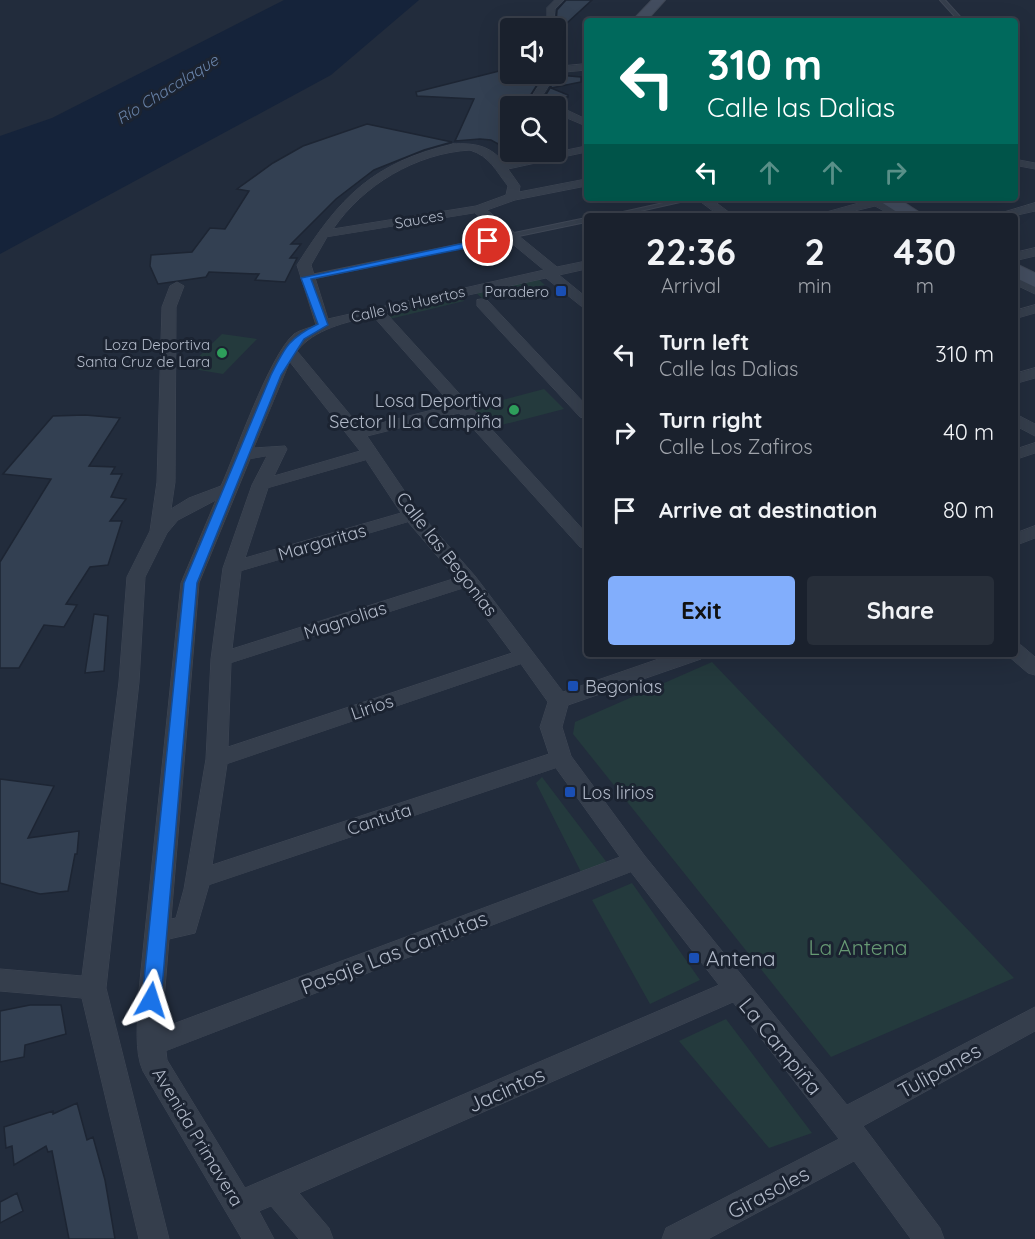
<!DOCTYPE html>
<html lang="en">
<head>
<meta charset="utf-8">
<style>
	:root { --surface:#1a212d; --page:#272e39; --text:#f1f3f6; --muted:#9fa3aa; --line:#383e49; --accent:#82aefc }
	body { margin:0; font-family:Quicksand,sans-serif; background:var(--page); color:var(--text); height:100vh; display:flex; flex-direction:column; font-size:22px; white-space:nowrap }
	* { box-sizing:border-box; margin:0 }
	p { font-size:20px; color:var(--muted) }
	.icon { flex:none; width:33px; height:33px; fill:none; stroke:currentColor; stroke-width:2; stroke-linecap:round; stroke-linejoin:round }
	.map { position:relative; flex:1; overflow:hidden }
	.panel { position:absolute; left:584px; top:213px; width:434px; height:444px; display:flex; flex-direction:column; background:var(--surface); border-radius:6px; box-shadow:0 6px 24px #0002,0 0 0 2px var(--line) }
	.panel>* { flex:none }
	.top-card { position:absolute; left:584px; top:18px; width:434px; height:183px; border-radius:6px; box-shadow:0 6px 24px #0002,0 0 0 2px var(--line); background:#00695c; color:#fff; overflow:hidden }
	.fabs { position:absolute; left:500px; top:18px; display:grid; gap:12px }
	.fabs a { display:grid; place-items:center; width:66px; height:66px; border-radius:6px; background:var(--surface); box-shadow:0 6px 24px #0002,0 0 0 2px var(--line); font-size:30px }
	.pin { position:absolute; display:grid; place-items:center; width:51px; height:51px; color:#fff; margin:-26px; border:3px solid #fff; border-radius:50%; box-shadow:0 2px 6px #0007 }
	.me { position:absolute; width:66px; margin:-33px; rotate:6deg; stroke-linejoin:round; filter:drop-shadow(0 0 4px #0008) }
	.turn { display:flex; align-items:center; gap:21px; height:126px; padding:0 24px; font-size:27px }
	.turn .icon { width:78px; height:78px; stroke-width:2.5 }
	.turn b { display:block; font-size:42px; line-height:51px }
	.lanes { display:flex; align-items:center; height:57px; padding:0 24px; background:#0003; justify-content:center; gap:30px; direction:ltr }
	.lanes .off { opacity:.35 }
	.eta { display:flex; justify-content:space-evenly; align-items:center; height:102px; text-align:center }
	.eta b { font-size:36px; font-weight:800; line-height:42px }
	.primary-button { display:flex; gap:12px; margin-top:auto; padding:12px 24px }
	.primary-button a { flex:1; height:69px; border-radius:6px; background:var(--accent); color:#111; font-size:24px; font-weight:800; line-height:69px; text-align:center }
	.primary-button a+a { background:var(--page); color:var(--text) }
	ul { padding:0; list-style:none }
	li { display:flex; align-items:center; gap:18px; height:78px; padding:0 24px }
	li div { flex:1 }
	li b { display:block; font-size:22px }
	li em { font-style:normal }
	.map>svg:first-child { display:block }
	.green { fill:#243a3d }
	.water { fill:#15233a }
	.building { fill:#334052; stroke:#1d2533; stroke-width:1.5 }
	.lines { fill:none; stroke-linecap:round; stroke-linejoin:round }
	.lane-casing { stroke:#3f4755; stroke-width:2 }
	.street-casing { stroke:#3f4755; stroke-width:1 }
	.secondary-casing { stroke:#3f4755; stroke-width:2 }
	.lane { fill:#353e4c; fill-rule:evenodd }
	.street { fill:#353e4c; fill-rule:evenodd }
	.secondary { fill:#434d5f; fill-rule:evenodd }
	.route { fill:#1a73e8; stroke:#114b97; stroke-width:1.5 }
	.transit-dot { fill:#1a4fb4; stroke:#1b2331; stroke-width:2 }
	.leisure-dot { fill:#2e9e5b; stroke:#1b2331; stroke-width:2 }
	.labels { text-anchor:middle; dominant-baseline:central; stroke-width:6; stroke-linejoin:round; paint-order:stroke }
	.far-street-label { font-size:15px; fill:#b1b9c8; stroke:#1b2331 }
	.far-poi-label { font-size:15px; fill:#b1b9c8; stroke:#1b2331; text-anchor:end }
	.far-water-label { font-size:16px; font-style:italic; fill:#6882a8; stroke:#1b2331 }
	.poi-label { font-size:18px; fill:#b1b9c8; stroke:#1b2331; text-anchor:start }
	.street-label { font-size:18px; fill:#b1b9c8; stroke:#1b2331 }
	.near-park-label { font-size:21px; fill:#679a74; stroke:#1b2331 }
	.near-street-label { font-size:21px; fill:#b1b9c8; stroke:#1b2331 }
	.near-poi-label { font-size:21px; fill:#b1b9c8; stroke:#1b2331; text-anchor:start }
</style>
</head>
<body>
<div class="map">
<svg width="1035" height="1239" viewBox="0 0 1035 1239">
	<rect width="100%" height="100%" fill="#222c3c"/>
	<path class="green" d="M538 279 545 285 482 298 475 292Z
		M460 295 464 301 390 319 388 312Z
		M222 334 257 339 223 374 187 368Z
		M544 389 564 409 490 428 472 408Z
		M712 662 1014 978 831 1057 573 734 575 722Z
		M542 777 608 864 581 872 536 783Z
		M632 883 700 980 650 1004 592 900Z
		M726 1019 812 1133 769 1148 679 1041Z"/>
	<path class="water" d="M284 0H419L331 75 0 254V136L52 118Z"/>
	<path class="building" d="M566 0H592L555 34 557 10Z
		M507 69H510V74H544L530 96 522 95 517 106H510V120L498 144 491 140 480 139 455 141 474 99 417 96 416 92Z
		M558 75 581 77V82L551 88 568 95V97L545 96Z
		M367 124 452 142 424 150 374 170 336 199 291 244H301L290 258H297L285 282 255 280 259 274 209 272 206 277 158 284 150 266 151 255 192 252 210 228 225 229 249 191 237 189 273 163 303 146Z
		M85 415 120 418 89 466 115 467 111 474H122L111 497 126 499 110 521H122L108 565 90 567 66 604 77 605 64 627 44 625 19 668H0V562L51 479 3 474 53 416Z
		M94 614 108 616 104 671 85 673Z
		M0 779 54 786 28 838 79 831 77 854H75L68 891 40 894 0 883Z
		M30 1005H61L66 1034 25 1045 24 1057 0 1062V1011Z
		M77 1103 87 1140 93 1137 105 1180 115 1239H69L52 1151 48 1152 46 1146 14 1165 12 1146 6 1148 4 1127 53 1111V1114Z
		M17 1193 23 1211 0 1223V1202Z"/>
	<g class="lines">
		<g class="lane-casing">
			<path id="lane" d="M940 0H945L964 21H959Z
				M686 198H698L618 216H605Z
				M586 218V222L306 280 302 278 306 276Z"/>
		</g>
		<g class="street-casing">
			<path id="street" d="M555 0H564L555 9 554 20 544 28H535L547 17V8Z
				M586 64V70L555 73 556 74 541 98 586 119V126L555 113V106H542L530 99 546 74H555V67Z
				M453 144C474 143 490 145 504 163L586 146V152L508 169 520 186 519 192 586 179V186L515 200 487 210 557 267 586 261V269L559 275 586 297V307L581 306 546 278 386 313 586 533V548L580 547 459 413 367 436 418 511 475 576 563 692 673 654H704L701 659 568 705 562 727 571 756 644 855 847 1105 1035 1007V1031L863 1126 940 1228 944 1239H911L854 1161 708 1239H662L666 1228 839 1139 733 1002 299 1193 329 1228 333 1239H299L271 1206 259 1211 274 1239H242L143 1071C134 1051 138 1022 138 1000L181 583 216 500 178 520 167 533 145 577 139 682 106 988 169 1239H139L82 998 0 991V969L82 976 119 682 127 577 150 531 157 482 162 307 170 286 177 282 184 286 176 307 175 482 171 509 189 498 221 486C236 453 269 356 294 334 300 330 309 328 316 325L297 265C340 197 372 163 453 144ZM470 150C490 156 496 171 508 186L506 195 476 206 333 229C363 185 416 153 470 150ZM475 213 544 270 328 319 311 265 327 237ZM373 316 452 405 361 428 297 351C314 329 346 322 373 316ZM290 362 360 451 274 476 287 449 285 446 254 448ZM267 456 252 485 223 568 211 659 206 759 184 889 176 918 171 919 199 583 250 459ZM366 460 401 513 245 558 268 488ZM408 522 456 578 232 649 241 571ZM464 588 512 653 228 747 231 663ZM521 664 548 702 540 727 549 754 212 865 227 764ZM556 768 620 857 165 1027 164 1000 169 939 195 933 209 885ZM631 872 719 985 245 1188 167 1060 166 1051Z
				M1014 159 1035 163V169L1014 165Z
				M696 198H710L734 216H720Z
				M863 198H878L908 216H893L875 206 834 216H812L866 201Z
				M1035 203V211L1013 216H991Z
				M1035 248V256L1014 261V253Z
				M1014 274 1035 284V294L1014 284Z
				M482 299 487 300 586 405V419L580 417 477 306V300Z
				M1035 305V313L1014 319V311Z
				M1035 368V378L1014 384V374Z
				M1014 413 1035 424V436L1014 425Z
				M1035 443V453L1014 460V450Z
				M1035 526V538L1014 546V534Z
				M1014 644 1021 645 1035 657V675L1028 673 1007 655 1014 654Z"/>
		</g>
		<g class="secondary-casing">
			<path id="secondary" d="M652 0H665L646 21H632Z
				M875 198H897L925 216H903Z
				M1014 263 1035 273V287L1014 277Z"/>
		</g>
		<use href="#lane" class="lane"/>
		<use href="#street" class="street"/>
		<use href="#secondary" class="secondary"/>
	</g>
	<path class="route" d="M488 238 492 241 491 243 311 279 328 325 304 339 281 375 197 583 161 1000 158 1006 151 1008 145 1006 142 1000 184 583 271 375C285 347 289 338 318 324L301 278Z"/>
	<g class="transit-dot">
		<rect x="555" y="285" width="12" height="12" rx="3"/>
		<rect x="567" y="680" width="12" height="12" rx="3"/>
		<rect x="564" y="786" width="12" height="12" rx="3"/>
		<rect x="688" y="952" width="12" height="12" rx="3"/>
	</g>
	<g class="leisure-dot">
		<circle cx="222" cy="353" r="6"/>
		<circle cx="514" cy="410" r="6"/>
	</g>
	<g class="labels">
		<g class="far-street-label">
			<text transform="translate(419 219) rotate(-10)">Sauces</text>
			<text transform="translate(408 304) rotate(-13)">Calle los Huertos</text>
		</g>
		<g class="far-poi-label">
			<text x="549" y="291">Paradero</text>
			<text x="210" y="344">Loza Deportiva<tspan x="210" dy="17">Santa Cruz de Lara</tspan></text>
		</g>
		<g class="far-water-label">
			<text transform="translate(167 89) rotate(-32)">Río Chacalaque</text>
		</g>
		<g class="poi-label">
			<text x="502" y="400" text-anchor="end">Losa Deportiva<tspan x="502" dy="21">Sector II La Campiña</tspan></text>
			<text x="585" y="686">Begonias</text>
			<text x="582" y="792">Los lirios</text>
		</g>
		<g class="street-label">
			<text transform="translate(322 542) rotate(-16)">Margaritas</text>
			<text transform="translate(447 554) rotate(52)">Calle las Begonias</text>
			<text transform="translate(345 620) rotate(-18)">Magnolias</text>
			<text transform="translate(372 707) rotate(-19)">Lirios</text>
			<text transform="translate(379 819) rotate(-18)">Cantuta</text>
			<text transform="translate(198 1137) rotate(59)">Avenida Primavera</text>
		</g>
		<g class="near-park-label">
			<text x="858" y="947">La Antena</text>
		</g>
		<g class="near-street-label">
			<text transform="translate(394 952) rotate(-21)">Pasaje Las Cantutas</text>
			<text transform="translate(781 1046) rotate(51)">La Campiña</text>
			<text transform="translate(939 1070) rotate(-29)">Tulipanes</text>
			<text transform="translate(506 1089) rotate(-24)">Jacintos</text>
			<text transform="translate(768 1192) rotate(-28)">Girasoles</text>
		</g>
		<g class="near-poi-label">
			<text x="706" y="958">Antena</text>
		</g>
	</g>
</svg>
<div class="fabs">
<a><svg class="icon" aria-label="sound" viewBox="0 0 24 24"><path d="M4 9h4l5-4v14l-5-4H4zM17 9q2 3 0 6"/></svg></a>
<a><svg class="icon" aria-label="search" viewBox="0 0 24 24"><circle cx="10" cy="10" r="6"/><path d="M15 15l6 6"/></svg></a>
</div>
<div class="pin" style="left:488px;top:241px;background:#d93025"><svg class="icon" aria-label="arrive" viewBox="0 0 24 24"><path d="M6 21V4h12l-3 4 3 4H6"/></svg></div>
<svg class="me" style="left:151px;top:1000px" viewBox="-20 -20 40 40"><path d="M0-17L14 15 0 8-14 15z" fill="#1a73e8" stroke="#fff" stroke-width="4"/></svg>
<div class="top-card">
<div class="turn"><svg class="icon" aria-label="left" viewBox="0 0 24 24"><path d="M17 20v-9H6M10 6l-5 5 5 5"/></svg><div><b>310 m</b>Calle las Dalias</div></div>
<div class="lanes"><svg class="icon" aria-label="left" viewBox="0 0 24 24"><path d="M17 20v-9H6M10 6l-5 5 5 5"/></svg><svg class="icon off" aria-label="ahead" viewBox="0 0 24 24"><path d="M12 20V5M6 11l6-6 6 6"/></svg><svg class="icon off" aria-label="ahead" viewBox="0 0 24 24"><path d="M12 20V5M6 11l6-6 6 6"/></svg><svg class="icon off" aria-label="right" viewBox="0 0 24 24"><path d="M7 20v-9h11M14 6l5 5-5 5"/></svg></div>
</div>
<section class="panel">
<div class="eta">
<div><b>22:36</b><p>Arrival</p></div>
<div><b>2</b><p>min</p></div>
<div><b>430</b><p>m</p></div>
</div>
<ul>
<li><svg class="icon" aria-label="left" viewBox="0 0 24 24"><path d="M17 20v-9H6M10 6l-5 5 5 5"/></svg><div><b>Turn left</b><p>Calle las Dalias</p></div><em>310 m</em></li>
<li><svg class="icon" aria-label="right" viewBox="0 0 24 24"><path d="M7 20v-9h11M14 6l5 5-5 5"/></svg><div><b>Turn right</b><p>Calle Los Zafiros</p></div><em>40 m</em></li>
<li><svg class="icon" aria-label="arrive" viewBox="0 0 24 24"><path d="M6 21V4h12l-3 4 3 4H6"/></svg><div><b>Arrive at destination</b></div><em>80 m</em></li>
</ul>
<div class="primary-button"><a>Exit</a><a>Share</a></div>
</section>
</div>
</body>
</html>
